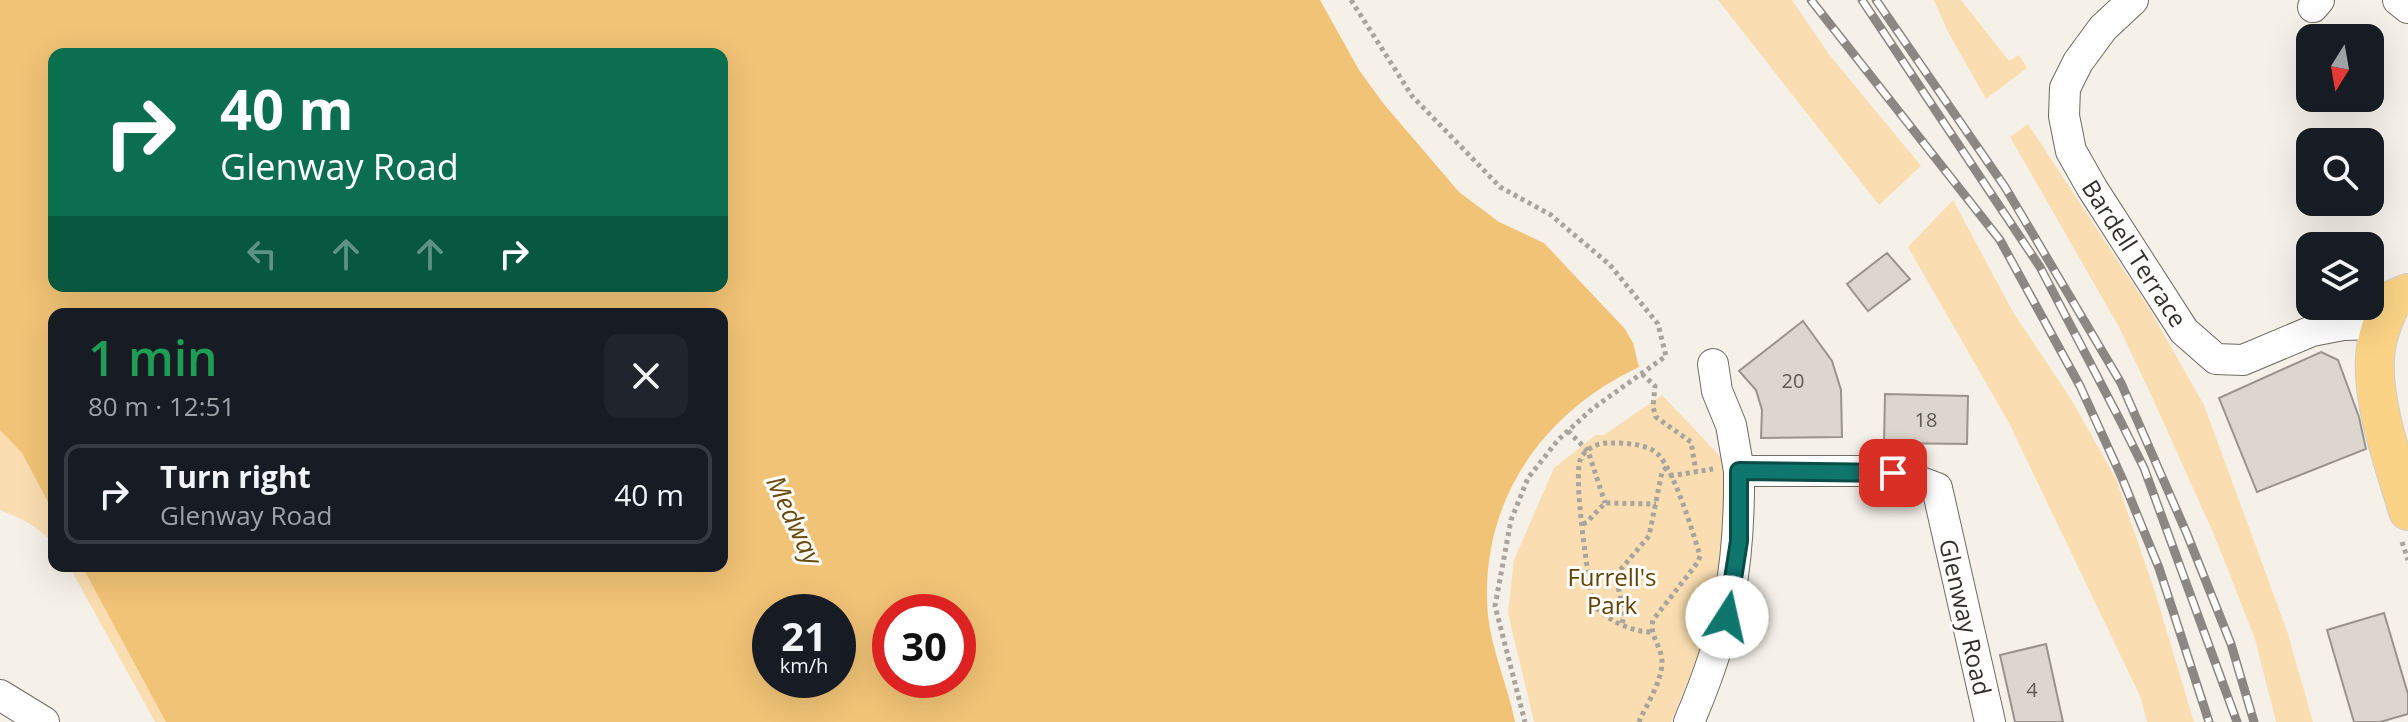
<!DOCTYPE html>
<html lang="en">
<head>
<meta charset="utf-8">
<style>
	:root { --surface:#171b24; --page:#20242c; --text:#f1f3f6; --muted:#9ea1a6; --line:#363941 }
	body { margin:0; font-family:"Open Sans",sans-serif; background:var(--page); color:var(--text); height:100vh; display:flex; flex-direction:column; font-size:30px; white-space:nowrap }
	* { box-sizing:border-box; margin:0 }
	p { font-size:26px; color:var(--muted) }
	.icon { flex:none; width:44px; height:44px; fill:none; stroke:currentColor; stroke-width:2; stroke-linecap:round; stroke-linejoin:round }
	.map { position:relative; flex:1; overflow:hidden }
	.details { position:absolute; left:48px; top:308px; width:680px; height:264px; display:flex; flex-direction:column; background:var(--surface); border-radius:16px; box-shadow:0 8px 32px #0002 }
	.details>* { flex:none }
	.hud { position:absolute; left:48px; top:48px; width:680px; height:244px; border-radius:16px; box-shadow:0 8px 32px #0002; background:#0b6e4f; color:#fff; overflow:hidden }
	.needle { width:52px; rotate:191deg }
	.controls { position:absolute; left:2296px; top:24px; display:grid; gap:16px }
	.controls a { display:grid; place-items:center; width:88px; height:88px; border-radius:16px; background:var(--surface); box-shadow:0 8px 32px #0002; font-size:40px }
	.speed { position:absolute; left:752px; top:594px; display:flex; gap:16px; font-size:40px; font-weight:700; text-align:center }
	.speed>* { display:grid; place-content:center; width:104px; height:104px; border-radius:50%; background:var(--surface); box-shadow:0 8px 32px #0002; line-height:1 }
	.speed small { font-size:20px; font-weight:400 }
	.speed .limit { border:12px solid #d22; background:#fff; color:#111 }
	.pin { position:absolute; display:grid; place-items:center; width:68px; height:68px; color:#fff; margin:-34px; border-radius:16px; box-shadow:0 4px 12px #0006 }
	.me { position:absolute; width:88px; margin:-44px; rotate:10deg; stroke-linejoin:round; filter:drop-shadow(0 0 6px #0008) }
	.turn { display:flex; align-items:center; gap:28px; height:168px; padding:0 40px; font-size:36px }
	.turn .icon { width:104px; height:104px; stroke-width:2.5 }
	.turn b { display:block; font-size:56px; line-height:68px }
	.lanes { display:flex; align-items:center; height:76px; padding:0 40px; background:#0003; justify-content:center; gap:40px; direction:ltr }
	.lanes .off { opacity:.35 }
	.round { display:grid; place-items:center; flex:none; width:84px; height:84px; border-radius:16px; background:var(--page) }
	.head { display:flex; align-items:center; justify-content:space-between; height:136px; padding:0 40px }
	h1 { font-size:48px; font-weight:600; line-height:60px; color:#1e9e55 }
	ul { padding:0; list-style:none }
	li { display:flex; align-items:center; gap:24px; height:100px; margin:0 16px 12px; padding:0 24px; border:4px solid var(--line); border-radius:16px }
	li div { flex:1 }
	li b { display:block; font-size:30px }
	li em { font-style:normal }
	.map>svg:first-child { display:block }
	.green { fill:#fadeb1 }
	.water { fill:#f1c376; fill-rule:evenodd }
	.building { fill:#dcd6ce; stroke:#98948c; stroke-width:2 }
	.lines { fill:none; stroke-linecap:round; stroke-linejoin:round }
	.minor-casing { stroke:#6f6b63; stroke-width:32 }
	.major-casing { stroke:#cecdcc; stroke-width:40 }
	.path { stroke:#a8a49e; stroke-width:5; stroke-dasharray:4 4; stroke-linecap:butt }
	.minor { stroke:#fff; stroke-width:30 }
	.major { stroke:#fad386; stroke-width:38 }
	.rail-casing { stroke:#8b8782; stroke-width:9 }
	.rail { stroke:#fffefc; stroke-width:6; stroke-dasharray:18; stroke-linecap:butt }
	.route-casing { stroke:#0a4d48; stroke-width:20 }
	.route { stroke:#0f766e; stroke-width:14 }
	.labels { text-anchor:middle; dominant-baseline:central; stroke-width:6; stroke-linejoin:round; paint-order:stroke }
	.number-label { font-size:20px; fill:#5c5954 }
	.street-label { font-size:24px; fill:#312f2c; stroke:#fffefc }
	.park-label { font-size:24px; fill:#604201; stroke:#fffefc }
	.water-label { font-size:26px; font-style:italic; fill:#694a0d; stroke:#fffefc }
</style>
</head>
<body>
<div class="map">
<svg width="2408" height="722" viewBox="0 0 2408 722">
	<rect width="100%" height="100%" fill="#f5f0e8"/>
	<path class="green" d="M1718 0H1792L1828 53 1921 166 1879 205Z
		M1934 0H1961L2009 61 2019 55 2027 68 1986 99 1948 32Z
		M2028 124 2150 310 2204 405 2287 631 2313 722H2276L2255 639 2215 537 2153 399 2119 327 2010 137Z
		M1953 200 2013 312 2071 399 2116 479 2154 589 2194 722H2147L2141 698 2009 423 1908 247Z
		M0 321 54 423V545C39 526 22 519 0 510Z
		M1662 395 1736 473 1705 640 1671 722H1534L1508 613 1514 560 1554 468 1596 435H1604Z
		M69 566H130L216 722H155Z"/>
	<path class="water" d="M0 0H1320L1359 70 1383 103 1459 192 1499 222 1544 243 1625 329 1633 343 1639 367C1541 413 1478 504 1488 616 1492 652 1508 686 1515 722H166L82 566H722V314H54V513L22 453 0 430ZM54 54H722V286H54ZM770 612H838V680H770ZM890 612H958V680H890Z"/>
	<path class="building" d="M1887 253 1910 279 1868 311 1847 284Z
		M1803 321 1832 361 1841 390 1842 437 1761 438 1762 410 1756 390 1739 371Z
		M2321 352 2338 360 2359 417 2366 449 2257 492 2219 398Z
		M1885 394 1968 396 1967 444 1884 443Z
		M2384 613 2408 694V714L2380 722H2354L2327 630Z
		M2046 644 2063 722H2015L2000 655Z"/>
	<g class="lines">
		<g class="minor-casing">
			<path id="minor" d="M2133 0 2103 28 2078 62 2065 88 2064 116 2071 151 2092 188 2184 331 2216 359 2243 360 2312 331 2343 325 2381 324
				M2398 0 2408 8
				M2313 7 2319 0
				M1713 364 1717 391 1731 425 1739 471H1878L1902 475 1937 488 1990 722
				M0 695 44 722
				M1689 722C1728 631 1740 570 1739 471"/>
		</g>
		<g class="major-casing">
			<path id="major" d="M2408 293 2393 299C2384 318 2376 337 2375 358 2372 405 2395 467 2408 511"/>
		</g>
		<path class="path" d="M1351 0 1412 96 1500 187 1551 215 1610 265 1658 324 1666 356 1592 409 1558 440 1528 478 1511 520 1495 606 1525 722
			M1642 374 1655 386 1653 407 1656 417 1691 442 1696 471
			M1568 431 1588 451 1605 503
			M1670 476 1713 469
			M1583 524 1587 522 1605 503 1656 504
			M2402 542 2408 560
			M1622 623 1624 617 1616 575 1649 536 1662 472 1667 467
			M1639 722C1646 705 1662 682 1662 662 1662 646 1649 637 1653 620L1698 562 1700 556C1694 535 1671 460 1654 451 1643 444 1625 443 1612 443 1600 442 1587 447 1581 458 1572 475 1589 581 1593 604 1605 619 1631 632 1651 632"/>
		<use href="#minor" class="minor"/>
		<use href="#major" class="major"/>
		<g class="rail-casing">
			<path id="rail" d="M1811 0 2000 240 2080 386 2122 478 2159 568 2209 722
				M1862 0 2040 267 2120 420 2144 468 2237 722
				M1876 0 2005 187 2121 383 2187 534 2231 644 2254 722"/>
		</g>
		<use href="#rail" class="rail"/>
	</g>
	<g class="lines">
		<g class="route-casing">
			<path id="route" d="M1727 617 1739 541V471L1893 473"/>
		</g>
		<use href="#route" class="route"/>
	</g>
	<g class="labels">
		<g class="number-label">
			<text x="1793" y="380">20</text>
			<text x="1926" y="419">18</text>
			<text x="2032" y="689">4</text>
		</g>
		<g class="street-label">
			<text transform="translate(2135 253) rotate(57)">Bardell Terrace</text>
			<text transform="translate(1966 617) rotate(77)">Glenway Road</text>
		</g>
		<g class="park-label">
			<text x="1612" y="576">Furrell's<tspan x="1612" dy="28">Park</tspan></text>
		</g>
		<g class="water-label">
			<text transform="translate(795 520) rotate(65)">Medway</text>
		</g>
	</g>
</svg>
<div class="controls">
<a><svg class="needle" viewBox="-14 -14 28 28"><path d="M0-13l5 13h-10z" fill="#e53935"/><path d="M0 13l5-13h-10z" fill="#9ea1a6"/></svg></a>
<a><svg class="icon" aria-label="search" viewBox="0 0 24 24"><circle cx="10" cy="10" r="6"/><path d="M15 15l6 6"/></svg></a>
<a><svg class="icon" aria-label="layers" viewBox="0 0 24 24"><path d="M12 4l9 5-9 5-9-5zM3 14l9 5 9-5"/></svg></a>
</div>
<div class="speed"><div>21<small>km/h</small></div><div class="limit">30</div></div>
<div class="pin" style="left:1893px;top:473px;background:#d93025"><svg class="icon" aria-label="arrive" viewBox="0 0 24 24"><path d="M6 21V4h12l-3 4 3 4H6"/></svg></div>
<svg class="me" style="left:1727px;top:617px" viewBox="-20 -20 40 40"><circle r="19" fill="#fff"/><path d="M0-13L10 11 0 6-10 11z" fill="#0f766e"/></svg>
<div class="hud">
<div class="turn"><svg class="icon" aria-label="right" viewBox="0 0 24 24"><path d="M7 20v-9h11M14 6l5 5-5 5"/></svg><div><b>40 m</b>Glenway Road</div></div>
<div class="lanes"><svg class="icon off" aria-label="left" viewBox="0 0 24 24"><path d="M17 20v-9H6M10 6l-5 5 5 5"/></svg><svg class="icon off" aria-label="ahead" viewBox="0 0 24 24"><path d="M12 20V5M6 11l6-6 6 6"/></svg><svg class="icon off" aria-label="ahead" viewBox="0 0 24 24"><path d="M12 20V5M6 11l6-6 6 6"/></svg><svg class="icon" aria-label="right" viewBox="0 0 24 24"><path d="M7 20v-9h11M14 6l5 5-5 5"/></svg></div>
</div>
<section class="details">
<div class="head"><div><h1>1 min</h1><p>80 m · 12:51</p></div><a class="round"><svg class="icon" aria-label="close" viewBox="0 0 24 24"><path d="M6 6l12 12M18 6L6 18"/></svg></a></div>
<ul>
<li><svg class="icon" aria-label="right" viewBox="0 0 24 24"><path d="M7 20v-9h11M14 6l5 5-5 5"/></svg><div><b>Turn right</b><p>Glenway Road</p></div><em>40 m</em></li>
</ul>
</section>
</div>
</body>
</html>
